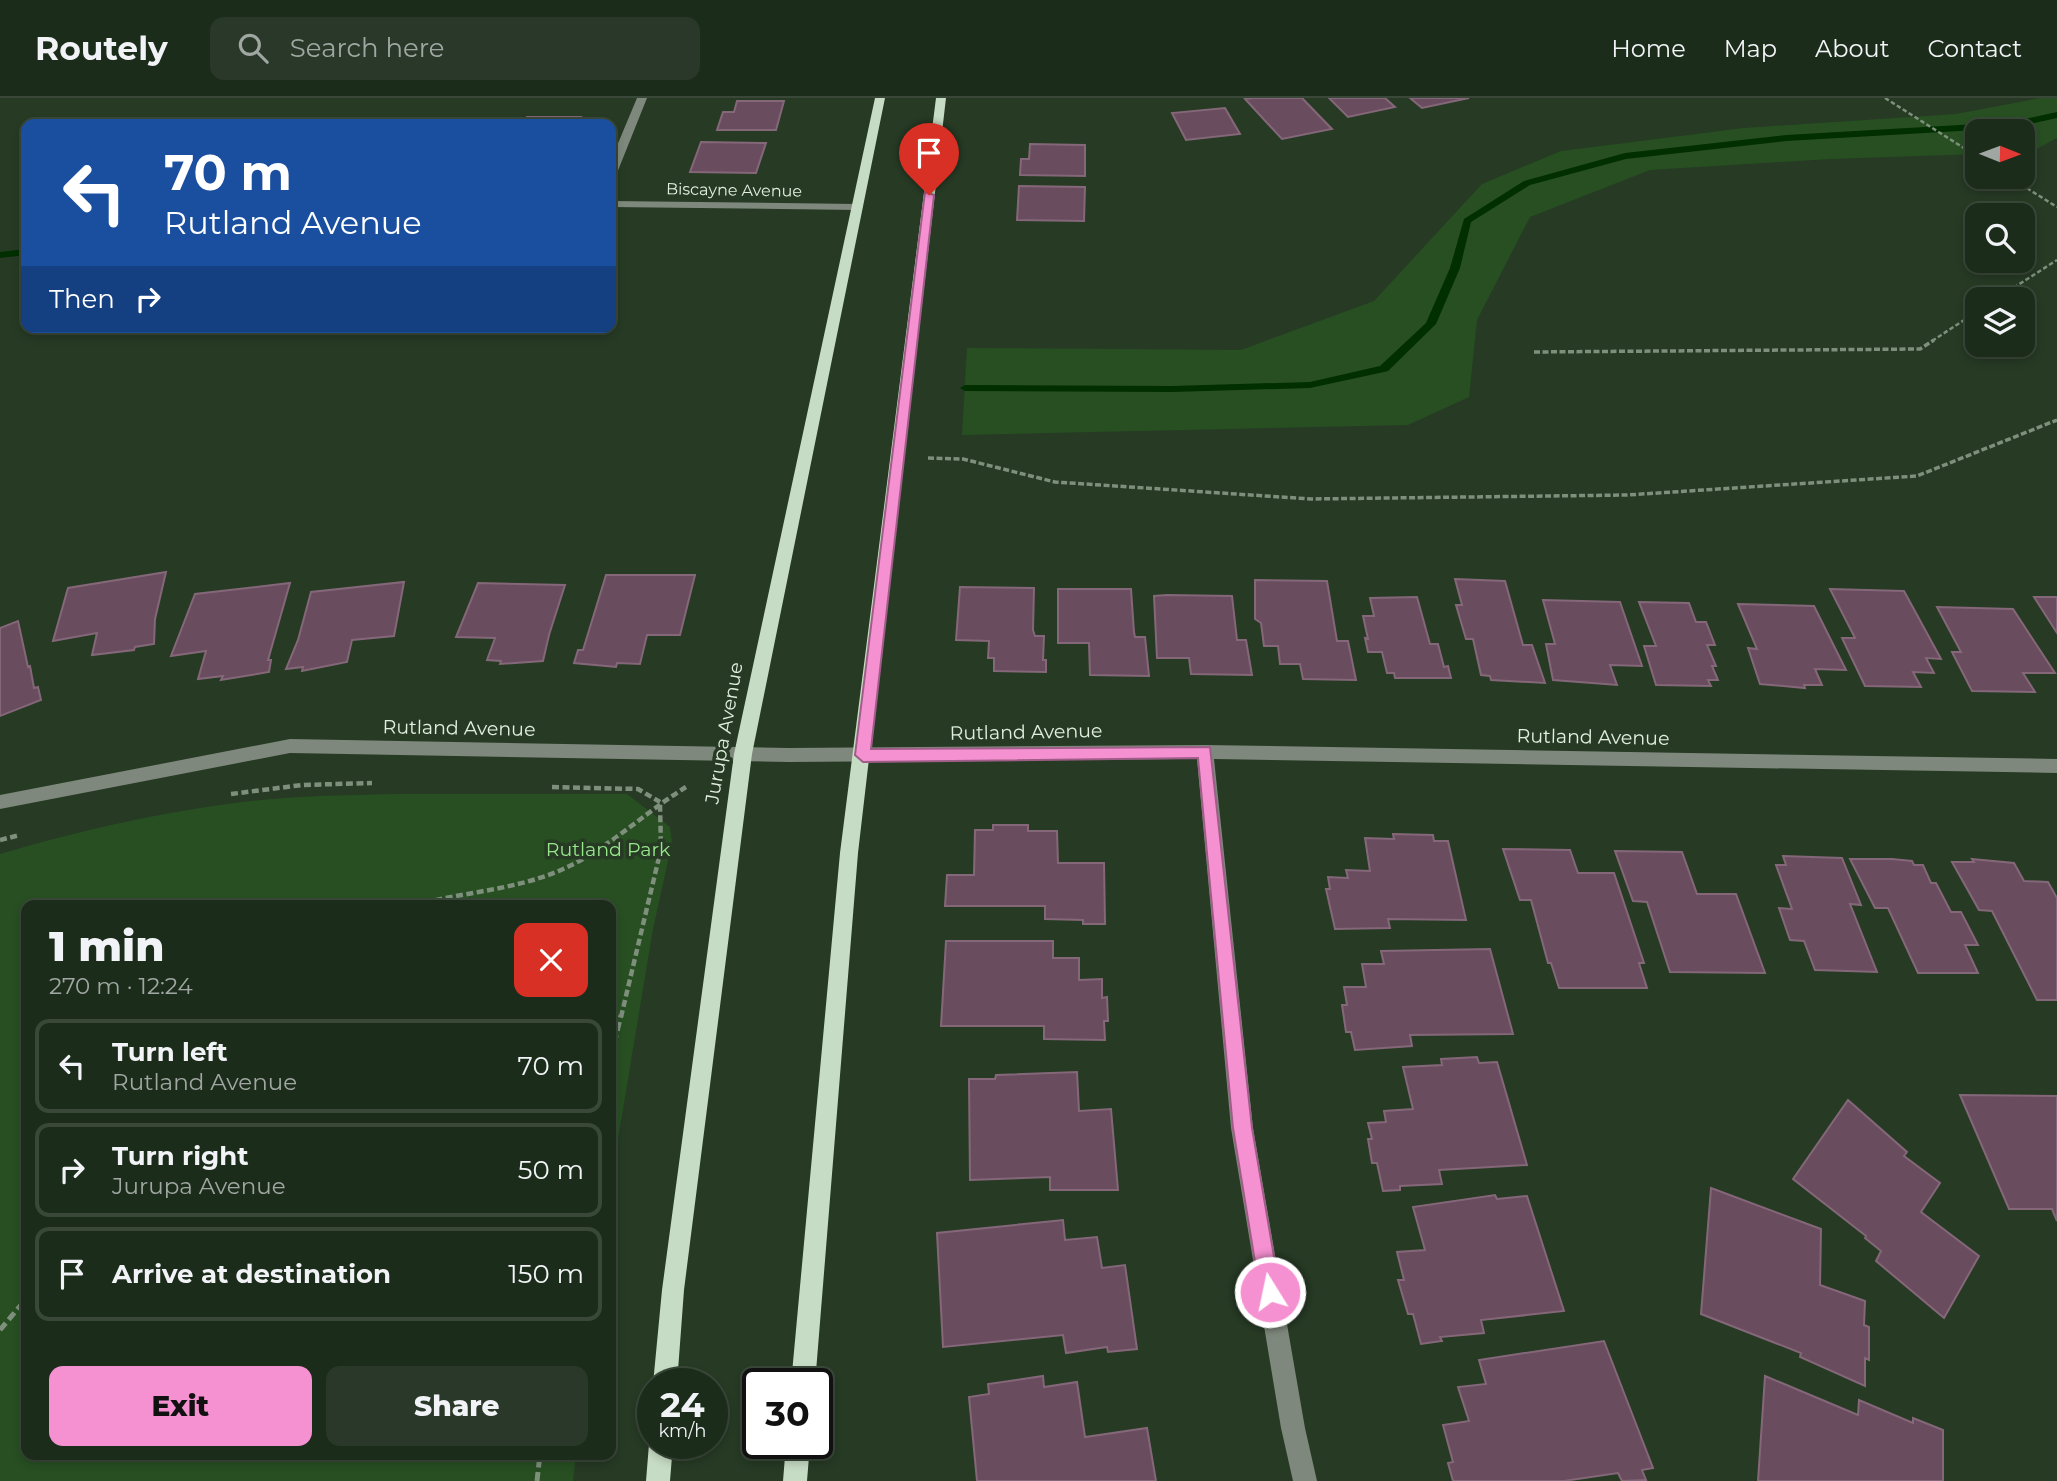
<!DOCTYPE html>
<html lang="en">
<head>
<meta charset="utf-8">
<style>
	:root { --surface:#1c2c1b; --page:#293828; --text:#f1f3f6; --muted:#a0a7a3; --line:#3a483a; --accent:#f590d1 }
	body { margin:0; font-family:Montserrat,sans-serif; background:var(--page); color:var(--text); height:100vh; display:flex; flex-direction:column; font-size:26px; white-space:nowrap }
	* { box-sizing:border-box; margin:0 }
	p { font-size:23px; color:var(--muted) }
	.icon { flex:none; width:38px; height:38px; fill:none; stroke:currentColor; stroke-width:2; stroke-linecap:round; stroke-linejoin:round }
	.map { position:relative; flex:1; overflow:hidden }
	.sheet { position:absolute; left:21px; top:802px; width:595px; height:560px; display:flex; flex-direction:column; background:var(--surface); border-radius:14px; box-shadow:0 4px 10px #0003,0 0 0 2px var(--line) }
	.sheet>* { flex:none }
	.guide { position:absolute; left:21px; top:21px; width:595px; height:214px; border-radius:14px; box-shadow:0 4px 10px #0003,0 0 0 2px var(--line); background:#1a4fa0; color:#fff; overflow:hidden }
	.needle { width:46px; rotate:91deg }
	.buttons { position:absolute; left:1965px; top:21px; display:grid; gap:14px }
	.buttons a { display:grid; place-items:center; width:70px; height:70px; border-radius:14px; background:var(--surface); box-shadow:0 4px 10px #0003,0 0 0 2px var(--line); font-size:35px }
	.speed { position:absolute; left:637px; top:1270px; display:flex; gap:14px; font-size:35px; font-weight:700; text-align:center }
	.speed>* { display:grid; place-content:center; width:91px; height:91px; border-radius:50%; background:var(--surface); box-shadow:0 4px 10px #0003,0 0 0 2px var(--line); line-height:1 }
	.speed small { font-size:18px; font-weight:400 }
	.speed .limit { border:4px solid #111; border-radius:10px; background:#fff; color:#111 }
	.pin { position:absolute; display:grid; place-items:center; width:60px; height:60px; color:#fff; margin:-72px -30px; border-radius:50% 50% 50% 0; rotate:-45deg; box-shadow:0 0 7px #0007 }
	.pin .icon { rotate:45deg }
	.me { position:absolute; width:77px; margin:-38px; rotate:350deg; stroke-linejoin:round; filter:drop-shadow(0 0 5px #0008) }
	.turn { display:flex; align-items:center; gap:24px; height:147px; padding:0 28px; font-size:32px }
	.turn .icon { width:91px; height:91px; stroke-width:2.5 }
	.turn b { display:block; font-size:49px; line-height:60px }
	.then { display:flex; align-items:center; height:66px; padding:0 28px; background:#0003; gap:14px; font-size:26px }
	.round { display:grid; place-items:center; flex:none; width:74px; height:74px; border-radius:14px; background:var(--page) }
	.headline { display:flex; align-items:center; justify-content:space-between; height:119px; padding:0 28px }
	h1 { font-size:42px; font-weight:800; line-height:52px }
	.primary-button { display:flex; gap:14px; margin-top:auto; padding:14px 28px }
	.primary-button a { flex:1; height:80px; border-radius:14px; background:var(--accent); color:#111; font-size:28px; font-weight:800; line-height:80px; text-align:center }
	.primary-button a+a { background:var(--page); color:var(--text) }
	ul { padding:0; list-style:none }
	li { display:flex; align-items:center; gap:21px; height:94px; margin:0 14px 10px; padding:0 14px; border:4px solid var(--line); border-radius:14px }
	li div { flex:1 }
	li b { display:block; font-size:26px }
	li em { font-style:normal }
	header { display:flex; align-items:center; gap:42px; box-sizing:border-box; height:98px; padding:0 35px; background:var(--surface); border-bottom:2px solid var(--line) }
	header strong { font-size:33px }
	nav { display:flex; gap:38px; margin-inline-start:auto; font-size:24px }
	.search { width:490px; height:63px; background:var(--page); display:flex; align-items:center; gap:18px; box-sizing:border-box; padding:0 24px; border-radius:14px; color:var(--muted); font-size:26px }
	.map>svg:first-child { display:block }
	.green { fill:#274f22 }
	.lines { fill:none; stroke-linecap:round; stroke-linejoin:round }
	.stream { fill:#012f00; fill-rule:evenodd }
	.building { fill:#694d5e; stroke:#846778; stroke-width:2 }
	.path-far3 { stroke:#7e8f7c; stroke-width:2.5; stroke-dasharray:4.5 2.5; stroke-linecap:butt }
	.path-far2 { stroke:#7e8f7c; stroke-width:3.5; stroke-dasharray:6 2.5; stroke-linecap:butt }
	.path-far1 { stroke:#7e8f7c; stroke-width:4.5; stroke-dasharray:7 3.5; stroke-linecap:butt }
	.path { stroke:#7e8f7c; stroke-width:5; stroke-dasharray:9 4.5; stroke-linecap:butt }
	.minor { fill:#7e887c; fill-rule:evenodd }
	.major { fill:#c7dcc4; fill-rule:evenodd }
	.route { fill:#f590d1; stroke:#9f5e88; stroke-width:2 }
	.labels { text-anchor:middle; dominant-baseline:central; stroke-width:7; stroke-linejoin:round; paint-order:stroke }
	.far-street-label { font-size:16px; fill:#e2efe0; stroke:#263a24 }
	.street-label { font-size:19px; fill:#e2efe0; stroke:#263a24 }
	.park-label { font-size:19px; fill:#96e68c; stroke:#263a24 }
</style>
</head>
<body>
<header>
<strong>Routely</strong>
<div class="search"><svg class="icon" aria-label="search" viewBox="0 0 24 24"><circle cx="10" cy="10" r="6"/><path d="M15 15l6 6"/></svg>Search here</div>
<nav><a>Home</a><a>Map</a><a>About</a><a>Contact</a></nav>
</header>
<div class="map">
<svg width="2057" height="1383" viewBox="0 0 2057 1383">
	<rect width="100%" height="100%" fill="#263a24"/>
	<path class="green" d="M2040 0H2057V40L2031 54 2023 55V33H1978L1977 56 1831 61 1650 72 1530 119 1477 222 1469 299 1408 327 962 337 967 250 1241 252 1374 203 1482 86 1561 53 1744 30 1956 16Z
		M397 696H627L670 729 672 745 653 831 611 1083V807H26V1356H576L573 1383H0V756C91 729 205 704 300 699 332 697 365 697 397 696Z"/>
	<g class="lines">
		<path class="stream" d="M2057 14V20L2012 30 1786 43 1626 61 1530 87 1471 124 1460 170 1436 226 1388 273 1384 274 1310 290 1172 294 965 293 960 290 965 287 1172 288 1310 284 1380 268 1426 225 1450 170 1464 121 1524 83 1625 55 1786 37 2012 24Z
			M26 151V157L0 160V154Z"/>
	</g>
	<path class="building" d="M1253 0H1302L1332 31 1282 41 1245 1Z
		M1329 0H1385L1395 9 1348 19Z
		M1410 0H1469L1422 10Z
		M737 3H784L776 32H717L723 14H734Z
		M1225 10 1240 36 1186 42 1172 15Z
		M527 19H581L578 26H523Z
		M444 23 506 24 505 26H442Z
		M701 44 766 45 756 75 690 74Z
		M1030 46 1085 47V78L1020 77 1021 61H1029Z
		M1019 88 1085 89 1084 123 1017 122Z
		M166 474 155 521 154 546 135 549 134 552 92 557 97 535 53 543 68 490Z
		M606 477H695L680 537H647L640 566 617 565 616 569 574 565 578 552H583Z
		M1455 481 1505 483 1523 547H1532L1545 585 1491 582 1490 578 1481 577 1473 541H1466L1456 507H1462Z
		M1255 482 1327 483 1337 543H1348L1356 582 1303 581 1300 566H1280L1278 548H1264L1261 525 1255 521Z
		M404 484 394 538 352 542 347 564 302 573 303 569 286 571 298 542 311 494Z
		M290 485 268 562H271L269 574 221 582 223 578 198 581 206 553 171 558 195 496Z
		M478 485 565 487 549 537 543 563 500 566 501 563 487 562 495 540 456 539Z
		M960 489 1034 490 1033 532 1035 538H1044L1043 562H1046V574L994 573V560H988L989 543 956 542Z
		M1058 491H1131L1134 534 1135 539H1145L1149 578 1090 577 1089 545H1058Z
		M1830 491 1904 493 1941 561 1926 560 1934 575 1913 574 1921 589 1865 588 1842 540H1855Z
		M1167 497 1232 498 1237 542H1246L1252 577 1191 576 1189 560H1157L1154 498Z
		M1417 499 1430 546H1438L1444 569 1448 568 1451 580H1395L1394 575H1387L1382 554H1368L1365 540 1368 541 1363 518H1374L1370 500Z
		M2034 499H2057V535Z
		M1543 502 1620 504 1642 568 1610 567 1617 587 1553 582 1546 546H1555Z
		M1639 504 1689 505 1696 524H1706L1715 547H1707L1716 568H1712L1718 582H1708L1711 588 1656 587 1644 548H1656Z
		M1738 506 1814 508 1846 572 1815 571 1822 587H1804L1805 590 1760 586 1748 550 1757 551Z
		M1937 509 2013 511 2055 575H2023L2035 594 1972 593 1952 554H1961Z
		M18 523 28 569 30 568 34 590 38 589 41 602 0 618V530Z
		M993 727H1028V733H1057L1058 765H1104L1105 826H1083V822L1045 821V808H945L947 777H974L975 732H993Z
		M1393 736 1433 737 1434 743H1448L1466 822 1388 821 1390 830 1335 831 1326 791H1330L1328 779 1348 780 1346 772 1370 773 1365 740 1394 741Z
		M1503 751 1570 752 1578 775H1614L1644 865H1639L1647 890H1559L1551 865H1548L1531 802H1520Z
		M1615 753 1682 754 1697 796H1736L1765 875 1670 874 1647 804 1633 803Z
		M1783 758 1842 760 1861 807 1850 806 1877 874 1815 872 1804 843 1790 842 1779 810 1792 811 1776 767H1786Z
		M1850 761H1892L1912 763 1914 767H1923L1931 785H1936L1951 814H1961L1978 847H1965L1978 875H1918L1888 810H1875Z
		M1972 761 2014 765 2024 783 2048 784 2057 800V902H2037L1992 813 1979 812 1952 764H1974Z
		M946 843H1053V860H1079V882L1102 881V900L1107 899 1108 923H1104L1105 942 1044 941V928H941Z
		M1490 851 1513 936 1410 937 1412 948 1355 952 1351 934H1346L1342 907H1347L1344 889H1366L1362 866H1384L1381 853Z
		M1477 959 1479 965 1497 964 1527 1067 1439 1072 1442 1086 1400 1088V1092L1383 1093 1377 1065H1372L1368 1041H1372L1368 1025 1386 1024 1384 1013 1413 1011 1403 969 1442 967 1441 961Z
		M1077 974 1079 1013 1111 1011 1118 1092H1050V1079L970 1082 969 981H995L996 977Z
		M1960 997 2057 998V1123L2052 1111H2009Z
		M1848 1002 1907 1054 1904 1058 1940 1085 1921 1114 1979 1158 1944 1220 1876 1163 1881 1153 1865 1140 1866 1138 1793 1081Z
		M1711 1090 1821 1131 1820 1187 1865 1203 1864 1227 1869 1229V1262L1865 1260V1288L1800 1259 1801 1255 1701 1216Z
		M1495 1097 1497 1101 1527 1098 1564 1213 1481 1222 1484 1235 1440 1239 1442 1243 1421 1246 1413 1216H1408L1398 1182H1404L1397 1154 1425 1152 1413 1109Z
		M1063 1122 1065 1142 1097 1139 1102 1170 1125 1167 1137 1251 1108 1254 1107 1249 1066 1255 1063 1237 943 1249 937 1135Z
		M1604 1243 1653 1370 1642 1372 1646 1382 1622 1383 1618 1375 1564 1383H1453L1448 1365 1453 1364 1443 1327 1469 1323 1458 1289 1486 1286 1479 1262Z
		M1043 1278 1044 1289 1077 1284 1085 1339 1147 1330 1156 1383H977L969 1299 989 1296 988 1286Z
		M1765 1278 1858 1317 1859 1302 1913 1325V1320L1943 1332V1383H1758Z"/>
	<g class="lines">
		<path class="path-far3" d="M1885 0 1978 59
			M2009 79 2057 109
			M1996 201 2057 162
			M1932 243 1978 213"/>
		<path class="path-far2" d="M1534 254 1920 251 1934 242
			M928 360 963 361 1055 384 1311 401 1627 397 1917 378 2057 322"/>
		<path class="path-far1" d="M552 689 638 691 660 704
			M231 696 302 687 372 685
			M0 742 20 737
			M415 807C463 794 515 792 561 772 607 752 644 715 686 689
			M621 919 661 751 660 705"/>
		<path class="path" d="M611 959 621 917
			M0 1232 26 1201
			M537 1383 540 1356"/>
		<path class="minor" d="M637 0H647L617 75 611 78V62Z
			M611 103 857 106 863 109 857 112 611 109Z
			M290 641 789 650 1205 647 2057 661V675L1214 661 1253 1030 1305 1330 1317 1383H1293L1281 1330 1231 1030 1197 661 789 664 290 655 0 711V697Z"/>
		<path class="major" d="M875 0H885L752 656 684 1192 677 1286H653L662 1192 734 656Z
			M936 0H946L858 755 815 1286H791L840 755Z
			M653 1337V1346H673L670 1383H646L649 1346Z
			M786 1346H810L807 1383H783Z"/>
	</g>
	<path class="route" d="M925 94 934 97 871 651 1210 649 1252 1030 1280 1194 1277 1201 1270 1204 1263 1201 1260 1194 1233 1030 1198 660 863 664 855 657Z"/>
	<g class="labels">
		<g class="far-street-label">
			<text transform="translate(734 92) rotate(1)">Biscayne Avenue</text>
		</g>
		<g class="street-label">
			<text transform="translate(459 630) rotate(1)">Rutland Avenue</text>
			<text transform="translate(1026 634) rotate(-1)">Rutland Avenue</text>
			<text transform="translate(724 635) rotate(-80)">Jurupa Avenue</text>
			<text transform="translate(1593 639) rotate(1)">Rutland Avenue</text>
		</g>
		<g class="park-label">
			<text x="608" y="751">Rutland Park</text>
		</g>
	</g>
</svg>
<div class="buttons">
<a><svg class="needle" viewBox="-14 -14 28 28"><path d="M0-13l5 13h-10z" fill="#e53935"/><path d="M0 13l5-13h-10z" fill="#a0a7a3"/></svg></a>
<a><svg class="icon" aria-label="search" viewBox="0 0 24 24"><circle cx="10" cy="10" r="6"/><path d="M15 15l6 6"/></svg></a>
<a><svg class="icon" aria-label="layers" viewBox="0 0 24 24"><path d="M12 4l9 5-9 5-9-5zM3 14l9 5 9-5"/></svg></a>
</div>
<div class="speed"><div>24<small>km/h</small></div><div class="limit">30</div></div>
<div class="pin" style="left:929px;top:97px;background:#d93025"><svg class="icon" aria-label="arrive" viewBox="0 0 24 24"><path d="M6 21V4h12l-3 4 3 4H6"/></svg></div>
<svg class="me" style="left:1270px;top:1194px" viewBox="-20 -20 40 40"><circle r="17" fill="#f590d1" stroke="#fff" stroke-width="3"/><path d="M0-11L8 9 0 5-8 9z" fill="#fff"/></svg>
<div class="guide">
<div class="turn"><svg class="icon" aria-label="left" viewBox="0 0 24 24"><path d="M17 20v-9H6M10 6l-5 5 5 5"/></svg><div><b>70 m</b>Rutland Avenue</div></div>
<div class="then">Then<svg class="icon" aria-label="right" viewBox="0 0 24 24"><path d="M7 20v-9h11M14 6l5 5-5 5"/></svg></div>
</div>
<section class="sheet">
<div class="headline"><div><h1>1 min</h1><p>270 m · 12:24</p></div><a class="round" style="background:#d93025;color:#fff"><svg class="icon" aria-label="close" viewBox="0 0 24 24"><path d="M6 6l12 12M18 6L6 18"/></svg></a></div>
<ul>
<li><svg class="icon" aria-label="left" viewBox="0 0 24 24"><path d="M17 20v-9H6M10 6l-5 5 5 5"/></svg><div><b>Turn left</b><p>Rutland Avenue</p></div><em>70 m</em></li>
<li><svg class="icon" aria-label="right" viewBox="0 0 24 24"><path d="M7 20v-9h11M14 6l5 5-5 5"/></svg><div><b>Turn right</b><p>Jurupa Avenue</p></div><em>50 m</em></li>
<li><svg class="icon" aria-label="arrive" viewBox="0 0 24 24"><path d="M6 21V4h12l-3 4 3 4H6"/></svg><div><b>Arrive at destination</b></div><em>150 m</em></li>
</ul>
<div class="primary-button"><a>Exit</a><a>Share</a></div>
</section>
</div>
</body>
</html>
